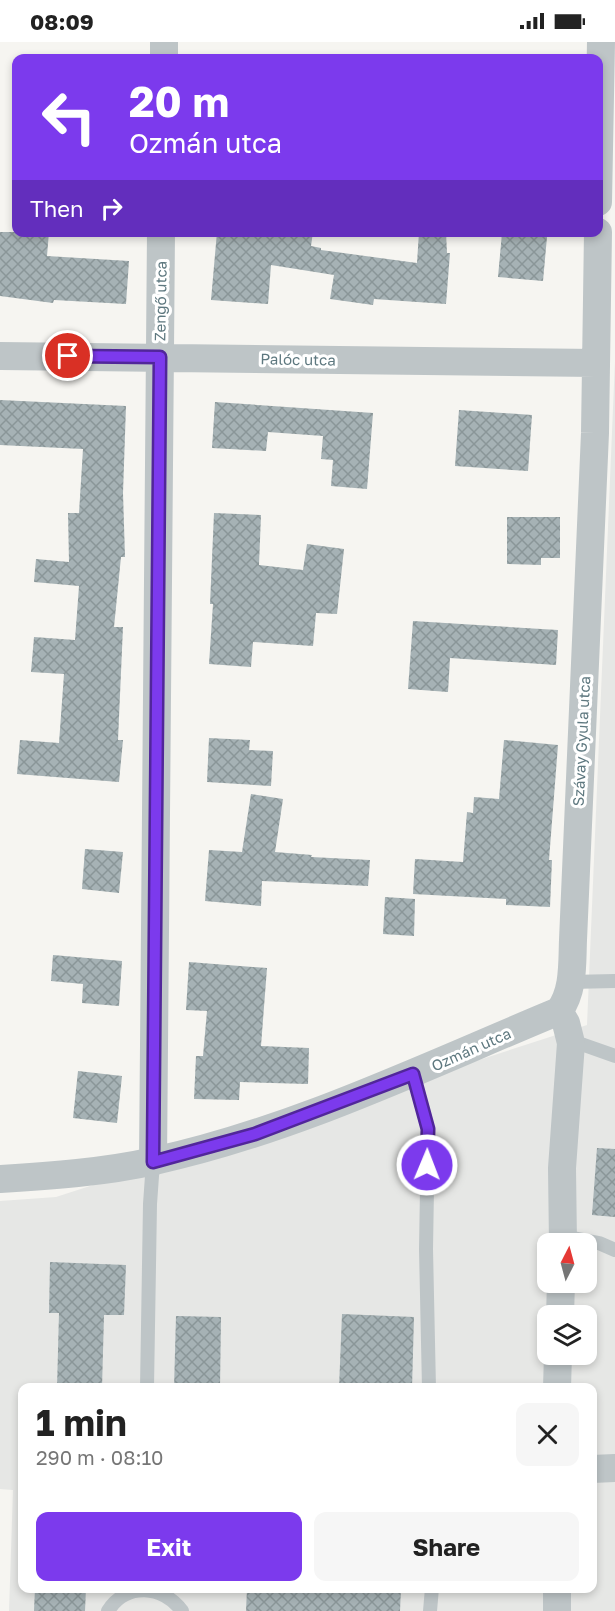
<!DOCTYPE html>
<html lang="en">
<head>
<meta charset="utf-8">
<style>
	:root { --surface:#fff; --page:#f6f6f6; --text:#222; --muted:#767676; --accent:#7c3aed }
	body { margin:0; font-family:"Golos Text",sans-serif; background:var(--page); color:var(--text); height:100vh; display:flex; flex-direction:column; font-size:22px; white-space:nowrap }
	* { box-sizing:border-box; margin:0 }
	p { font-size:20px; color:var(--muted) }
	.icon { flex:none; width:33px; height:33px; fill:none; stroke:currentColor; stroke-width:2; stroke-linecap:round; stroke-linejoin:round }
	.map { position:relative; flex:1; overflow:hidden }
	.sheet { position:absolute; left:18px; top:1341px; width:579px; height:210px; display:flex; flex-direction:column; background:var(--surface); border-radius:12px; box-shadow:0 3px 9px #0003 }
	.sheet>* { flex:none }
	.guide { position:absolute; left:12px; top:12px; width:591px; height:183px; border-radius:12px; box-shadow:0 3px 9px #0003; background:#7c3aed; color:#fff; overflow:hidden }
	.needle { width:39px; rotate:6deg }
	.fabs { position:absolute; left:537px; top:1191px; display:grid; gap:12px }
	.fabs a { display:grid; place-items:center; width:60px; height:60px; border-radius:12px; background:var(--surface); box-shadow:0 3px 9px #0003; font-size:30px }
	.pin { position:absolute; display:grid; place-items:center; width:51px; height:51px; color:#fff; margin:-26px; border:3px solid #fff; border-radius:50%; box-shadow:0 2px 6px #0007 }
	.me { position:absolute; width:66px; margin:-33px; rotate:1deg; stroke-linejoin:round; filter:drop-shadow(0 0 4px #0008) }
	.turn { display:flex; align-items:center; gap:21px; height:126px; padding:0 18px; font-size:27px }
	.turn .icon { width:78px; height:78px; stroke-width:2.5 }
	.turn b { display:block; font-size:42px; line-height:51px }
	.then { display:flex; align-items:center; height:57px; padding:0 18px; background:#0003; gap:12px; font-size:22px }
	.round { display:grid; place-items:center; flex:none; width:63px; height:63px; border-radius:12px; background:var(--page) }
	.head { display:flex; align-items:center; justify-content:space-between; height:102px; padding:0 18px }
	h1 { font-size:36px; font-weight:700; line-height:45px }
	.cta { display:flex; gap:12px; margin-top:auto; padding:12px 18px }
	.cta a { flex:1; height:69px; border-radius:12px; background:var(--accent); color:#fff; font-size:24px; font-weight:700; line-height:69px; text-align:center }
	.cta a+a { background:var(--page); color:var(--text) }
	.status { display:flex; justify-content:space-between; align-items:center; height:42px; padding:0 30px; background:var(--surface); direction:ltr }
	.status svg { height:16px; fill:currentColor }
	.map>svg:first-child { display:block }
	.built { fill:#e6e7e5; fill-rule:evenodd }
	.building { fill:url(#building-cross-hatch) }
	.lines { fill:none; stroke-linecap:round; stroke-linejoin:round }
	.service { stroke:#bec5c7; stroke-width:14 }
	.minor { stroke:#bec5c7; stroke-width:28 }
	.route-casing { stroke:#51269a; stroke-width:15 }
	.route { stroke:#7c3aed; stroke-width:10 }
	.labels { text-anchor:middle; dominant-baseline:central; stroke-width:6; stroke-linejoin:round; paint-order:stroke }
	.street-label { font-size:15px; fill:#5e787f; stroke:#fff }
</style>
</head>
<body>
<div class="status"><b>08:09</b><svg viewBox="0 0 49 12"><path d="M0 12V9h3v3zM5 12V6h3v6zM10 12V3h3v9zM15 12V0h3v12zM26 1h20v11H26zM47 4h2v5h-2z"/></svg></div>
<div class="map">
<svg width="615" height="1569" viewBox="0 0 615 1569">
	<defs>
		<pattern id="building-cross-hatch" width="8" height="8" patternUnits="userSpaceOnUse" patternTransform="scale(1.5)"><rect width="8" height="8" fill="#a6b2b5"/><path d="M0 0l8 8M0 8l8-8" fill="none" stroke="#8a9698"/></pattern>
	</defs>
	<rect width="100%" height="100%" fill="#f6f5f1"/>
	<path class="built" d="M615 319V1569H9L13 1448 0 1447V1159L56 1155 587 983ZM548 1202H586V1240H548ZM548 1274H586V1312H548ZM22 1346H592V1546H22Z"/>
	<path class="building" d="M0 190H49L47 214 129 219 126 262 54 258 53 261 0 254Z
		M217 190H313L311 204 321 206V208L417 221 419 190H446L447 211H450L446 262 374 257 373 263 330 257 334 233 271 223 268 262 211 258Z
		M502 191 547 195 543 239 498 235Z
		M0 358 126 364 123 451 125 515H121L114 585H123L118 698H123L119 740 17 732 20 698 59 701 64 632 31 630 34 595 75 598 79 544 34 540 36 517 69 520 68 471H79L83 407 0 403Z
		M215 360 373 371 367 447 331 444 333 418 321 417 323 394 268 390 266 409 212 406Z
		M459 368 532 373 528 429 455 424Z
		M214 471 261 473 259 523 303 528 307 502 344 507 337 572 316 571 313 604 253 600 251 625 209 622 213 562H210Z
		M507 475H560V516H541V523L507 522Z
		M413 579 558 588 556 623 450 616 448 650 408 647Z
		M209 696 250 698 249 708 273 709 271 744 207 740Z
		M504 698 558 703 549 818H552L550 865 506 863V857L413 852 415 817 463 820 467 770 473 771 474 755 499 757Z
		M251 752 283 757 275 810 312 813 311 815 370 818 368 844 262 839 261 864 205 859 209 808 242 810Z
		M85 807 123 810 119 851 82 847Z
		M385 855 415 857 414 894 383 892Z
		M53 913 122 919 119 964 82 961 83 942 51 939Z
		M189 920 267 926 261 1004 309 1006 308 1042 240 1040 239 1058 194 1057 196 1014H203L207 969 186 968Z
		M78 1029 122 1034 117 1081 73 1076Z
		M597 1106 615 1107V1175L592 1173Z
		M50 1220 126 1223 124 1273H104L102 1346H57L59 1271H49Z
		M342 1272 414 1275 412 1346H339Z
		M176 1274 221 1275 220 1346H174Z
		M35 1546H86L85 1569H34Z
		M247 1546H401L400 1569H246Z"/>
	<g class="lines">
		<path class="service" d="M570 940 615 939
			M571 1001 584 1003 615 1014
			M413 1032 428 1087 426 1207 429 1346
			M563 1194 599 1201 615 1208
			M147 1346 150 1162 153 1120
			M108 1569C126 1540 163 1543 182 1569
			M430 1569 432 1546"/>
		<path class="minor" d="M164 16V0
			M598 160 601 0
			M0 314 596 321
			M559 969C574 949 572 922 573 898L595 391 598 190
			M559 969 566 981 571 1001 562 1126 563 1202
			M153 1120 161 190
			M0 1137C49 1134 106 1130 154 1119 295 1088 426 1024 559 969
			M560 1274 561 1240
			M557 1346 558 1312
			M592 1427 615 1426
			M557 1569V1546"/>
	</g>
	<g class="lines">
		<g class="route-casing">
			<path id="route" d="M68 314 160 315 153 1120 255 1092 413 1032 428 1087 427 1123"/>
		</g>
		<use href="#route" class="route"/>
	</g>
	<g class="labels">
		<g class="street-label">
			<text transform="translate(160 259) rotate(-89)">Zengő utca</text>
			<text transform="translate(298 317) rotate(1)">Palóc utca</text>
			<text transform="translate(581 699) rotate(-87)">Szávay Gyula utca</text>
			<text transform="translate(471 1007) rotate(-24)">Ozmán utca</text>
		</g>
	</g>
</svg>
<div class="fabs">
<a><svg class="needle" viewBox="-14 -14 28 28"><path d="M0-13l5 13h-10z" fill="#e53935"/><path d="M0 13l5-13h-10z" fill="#767676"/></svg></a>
<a><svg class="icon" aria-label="layers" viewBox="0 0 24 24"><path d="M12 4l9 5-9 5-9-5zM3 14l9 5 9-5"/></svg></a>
</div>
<div class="pin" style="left:68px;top:314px;background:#d93025"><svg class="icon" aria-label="arrive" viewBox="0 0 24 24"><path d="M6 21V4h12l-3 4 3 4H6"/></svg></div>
<svg class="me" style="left:427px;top:1123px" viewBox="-20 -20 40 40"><circle r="17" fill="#7c3aed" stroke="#fff" stroke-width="3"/><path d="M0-11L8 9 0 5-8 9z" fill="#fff"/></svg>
<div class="guide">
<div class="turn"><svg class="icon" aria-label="left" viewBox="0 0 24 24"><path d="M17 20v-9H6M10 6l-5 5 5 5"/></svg><div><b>20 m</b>Ozmán utca</div></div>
<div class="then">Then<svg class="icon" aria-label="right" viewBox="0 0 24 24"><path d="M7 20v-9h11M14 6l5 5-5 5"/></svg></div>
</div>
<section class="sheet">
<div class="head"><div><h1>1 min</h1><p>290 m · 08:10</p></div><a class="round"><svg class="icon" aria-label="close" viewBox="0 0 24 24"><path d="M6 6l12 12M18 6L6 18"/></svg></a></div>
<div class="cta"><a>Exit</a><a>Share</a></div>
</section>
</div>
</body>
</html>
